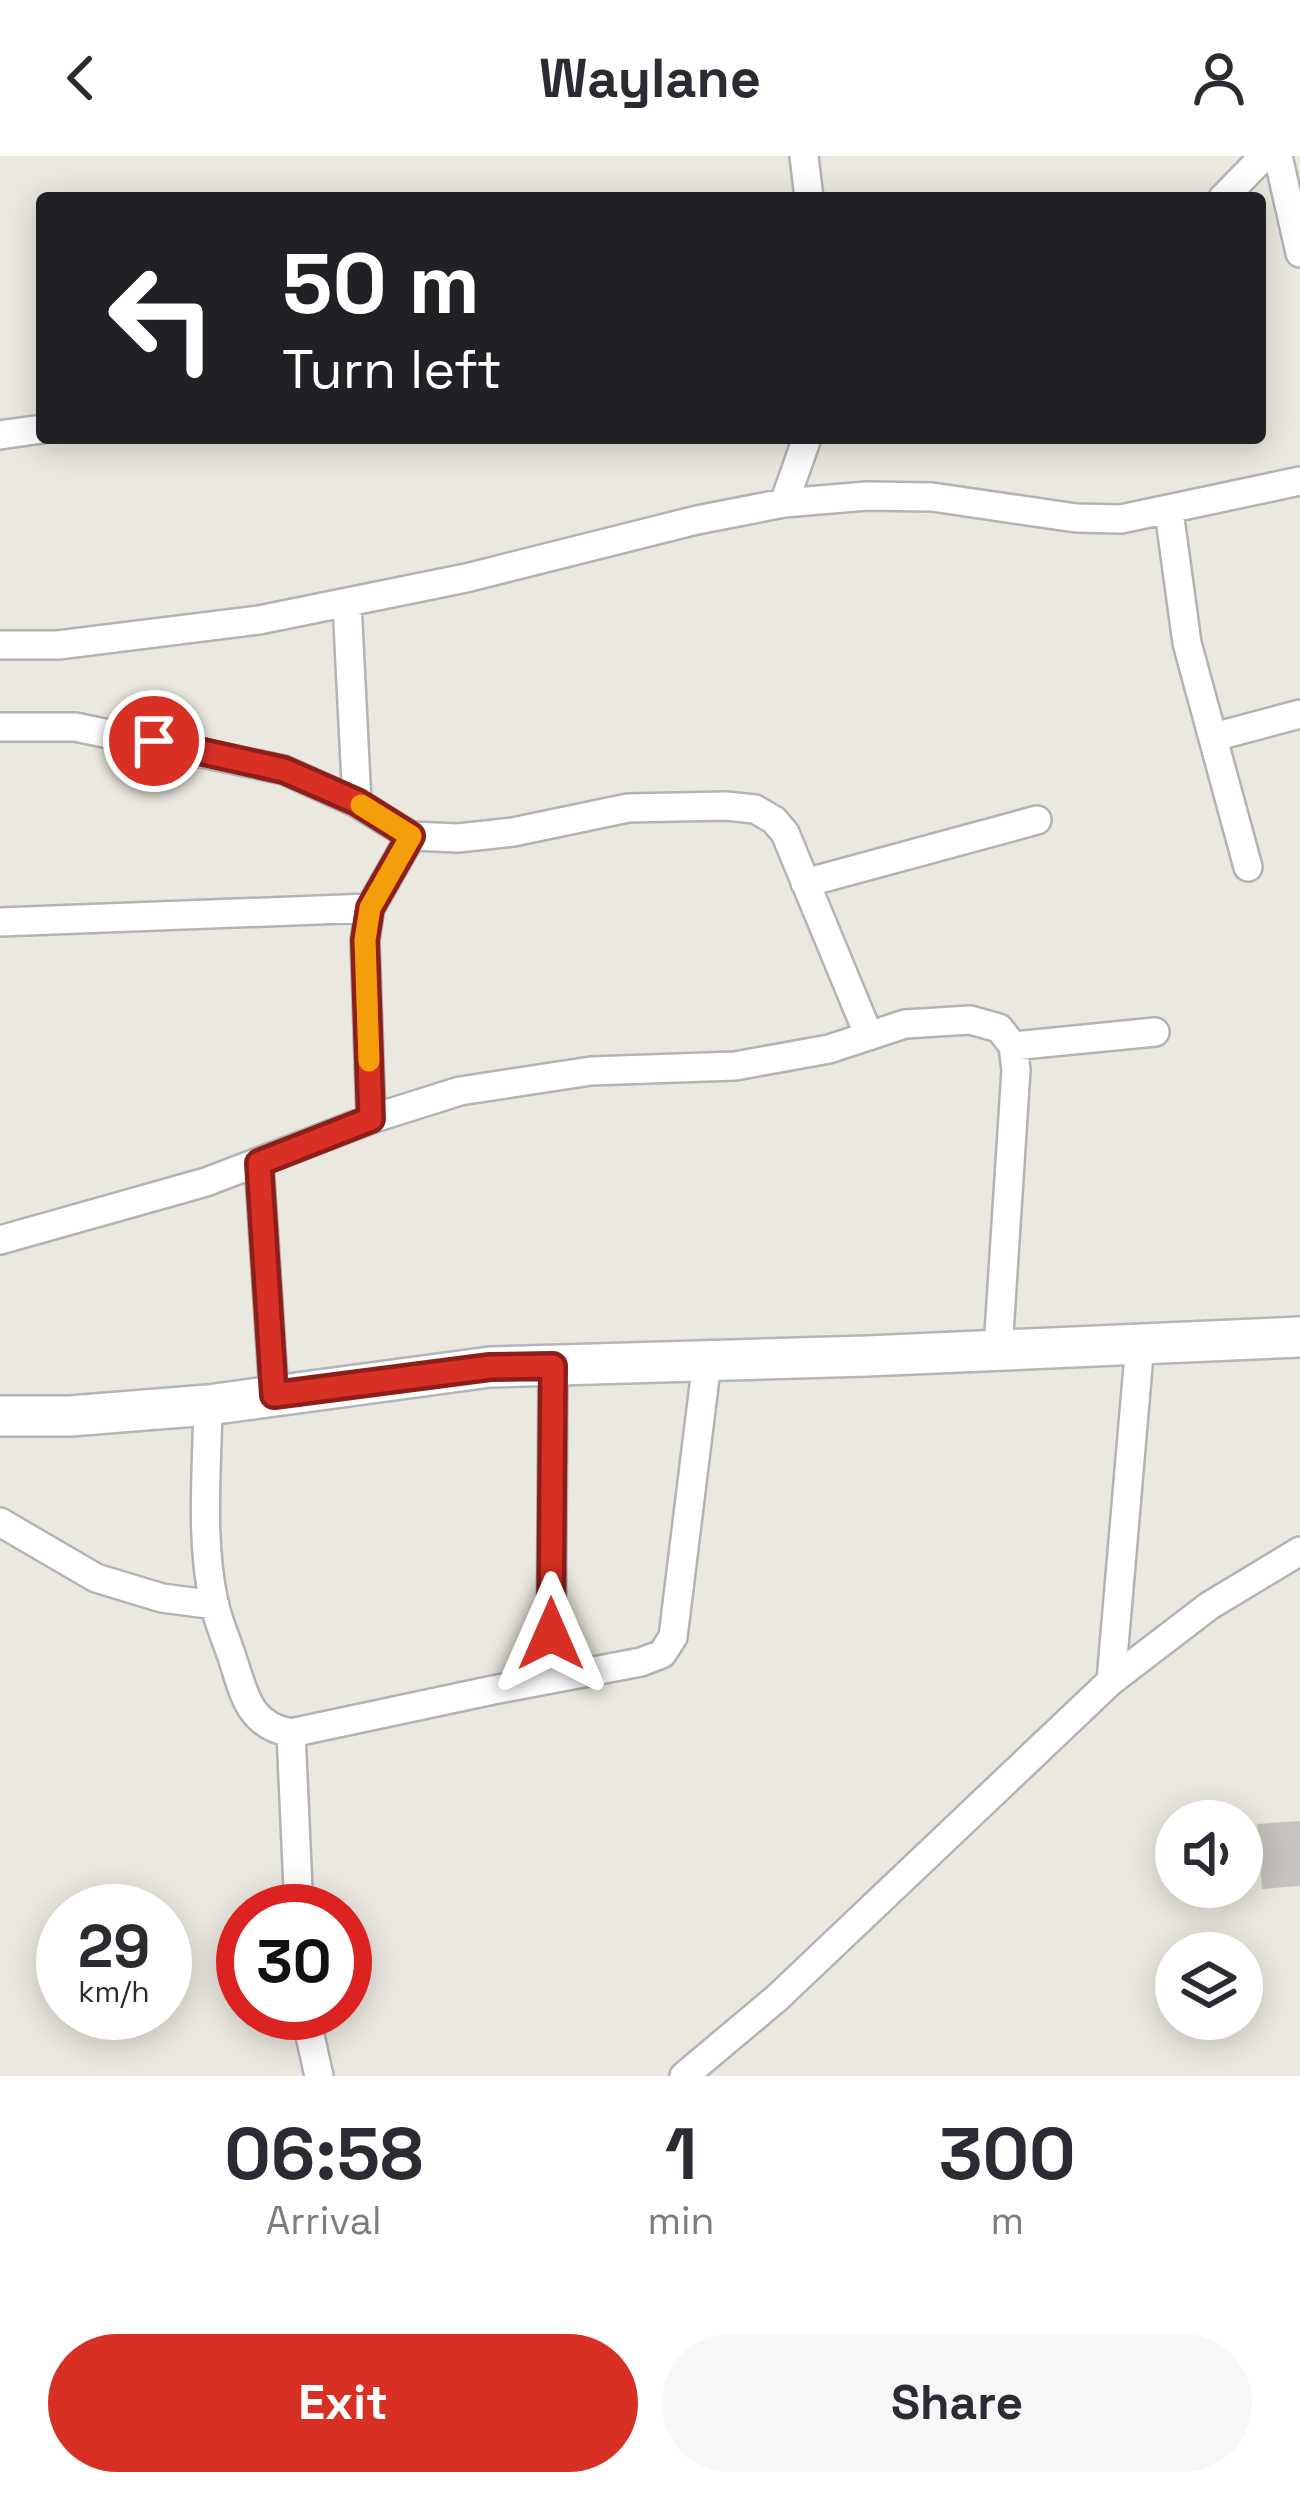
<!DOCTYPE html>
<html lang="en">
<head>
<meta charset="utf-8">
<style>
	:root { --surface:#fff; --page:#f7f7f7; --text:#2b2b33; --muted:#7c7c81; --accent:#d93025 }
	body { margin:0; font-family:"Space Grotesk",sans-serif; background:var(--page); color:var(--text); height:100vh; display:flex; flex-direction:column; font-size:45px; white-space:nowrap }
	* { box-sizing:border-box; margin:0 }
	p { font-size:39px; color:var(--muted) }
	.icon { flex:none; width:66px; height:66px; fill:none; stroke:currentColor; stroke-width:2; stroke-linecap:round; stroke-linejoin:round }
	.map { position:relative; height:1920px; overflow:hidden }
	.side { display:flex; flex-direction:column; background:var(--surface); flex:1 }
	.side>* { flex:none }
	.hud { position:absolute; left:36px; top:36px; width:1230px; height:252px; border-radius:12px; box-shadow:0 6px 30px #0003; background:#202124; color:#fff; overflow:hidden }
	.controls { position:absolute; left:1155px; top:1644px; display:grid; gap:24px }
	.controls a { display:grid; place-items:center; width:108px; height:108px; border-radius:50%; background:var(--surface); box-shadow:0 6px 30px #0003; font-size:60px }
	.speed { position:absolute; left:36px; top:1728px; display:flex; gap:24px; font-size:60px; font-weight:700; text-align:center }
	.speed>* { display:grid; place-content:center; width:156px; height:156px; border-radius:50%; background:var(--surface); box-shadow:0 6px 30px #0003; line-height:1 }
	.speed small { font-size:30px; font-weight:400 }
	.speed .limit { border:18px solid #d22; background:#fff; color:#111 }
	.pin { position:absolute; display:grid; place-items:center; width:102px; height:102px; color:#fff; margin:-51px; border:6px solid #fff; border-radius:50%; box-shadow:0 3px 12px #0007 }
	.me { position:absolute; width:132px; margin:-66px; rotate:0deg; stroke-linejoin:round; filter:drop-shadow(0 0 9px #0008) }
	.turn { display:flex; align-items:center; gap:42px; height:252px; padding:0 48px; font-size:54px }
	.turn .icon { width:156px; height:156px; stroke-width:2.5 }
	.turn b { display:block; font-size:84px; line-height:102px }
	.eta { display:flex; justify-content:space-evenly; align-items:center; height:204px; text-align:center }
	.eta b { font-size:72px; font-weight:600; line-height:84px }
	.action { display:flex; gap:24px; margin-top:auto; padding:24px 48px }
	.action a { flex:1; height:138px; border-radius:72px; background:var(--accent); color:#fff; font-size:48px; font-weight:600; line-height:138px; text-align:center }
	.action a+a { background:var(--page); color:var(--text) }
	header { display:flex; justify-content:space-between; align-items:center; height:156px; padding:0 48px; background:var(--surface); font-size:54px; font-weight:600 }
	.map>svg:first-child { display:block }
	.building { fill:#c6c3be }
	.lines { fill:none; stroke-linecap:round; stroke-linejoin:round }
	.street-casing { stroke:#b1b3b7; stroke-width:32 }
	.secondary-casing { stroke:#b2b6ba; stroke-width:44 }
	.street { stroke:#fff; stroke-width:27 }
	.secondary { stroke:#fff; stroke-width:39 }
	.route-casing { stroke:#8d1f18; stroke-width:30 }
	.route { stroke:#d93025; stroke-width:21 }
	.slow { stroke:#f59e0b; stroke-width:21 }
</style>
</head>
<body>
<header><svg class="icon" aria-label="back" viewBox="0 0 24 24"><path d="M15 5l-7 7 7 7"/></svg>Waylane<svg class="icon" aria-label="person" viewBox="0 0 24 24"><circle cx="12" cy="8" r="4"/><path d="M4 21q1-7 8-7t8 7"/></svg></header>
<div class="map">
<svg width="1300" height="1920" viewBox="0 0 1300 1920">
	<rect width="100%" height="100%" fill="#ebe8e0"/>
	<path class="building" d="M1300 1665V1730L1262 1733 1257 1668Z"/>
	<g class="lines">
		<g class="street-casing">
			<path id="street" d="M804 0 809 42
				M1278 0 1300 97
				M1223 42 1264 0
				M0 279 42 273
				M784 347 807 282
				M1169 355 1187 487 1248 711
				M347 447 357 647
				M0 489H58L259 464 466 422 697 364 784 347 867 340 932 341 1076 362 1121 363 1300 325
				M0 571H75L284 614 357 647 411 680 458 682 513 676 628 652 726 650 755 653 774 664 785 677 869 880
				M1214 581 1300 558
				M805 727 1037 664
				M0 766 370 752
				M1013 890 1155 876
				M371 963 365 784 370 752 411 680
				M259 1007 274 1239
				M0 1084 206 1026 371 963 460 935 591 915 735 910 829 893 905 868 970 864 999 872 1013 890 1016 914 998 1193
				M208 1249C207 1314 200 1383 214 1447 218 1465 226 1483 232 1501 244 1537 248 1569 291 1577L493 1534 641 1506 662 1498 673 1481 707 1205
				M0 1366 96 1422 162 1442 215 1449
				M551 1522 553 1210
				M1111 1525 1140 1187
				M291 1577 299 1755
				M305 1857 319 1920
				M684 1920 777 1842 1111 1525 1209 1450 1300 1395"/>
		</g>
		<g class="secondary-casing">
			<path id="secondary" d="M0 1260H70L208 1249 490 1211 867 1200 1300 1181"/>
		</g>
		<use href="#street" class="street"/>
		<use href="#secondary" class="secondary"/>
	</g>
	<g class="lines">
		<g class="route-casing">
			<path id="route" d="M154 585 284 614 357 646 411 680 370 752 365 784 371 963 259 1007 274 1239 490 1211 553 1210 551 1478"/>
		</g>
		<use href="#route" class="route"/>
		<path class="slow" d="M361 649 411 680 370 752 365 784 369 905"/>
	</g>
</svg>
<div class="controls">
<a><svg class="icon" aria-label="sound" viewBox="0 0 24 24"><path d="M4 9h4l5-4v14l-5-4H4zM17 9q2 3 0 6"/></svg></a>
<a><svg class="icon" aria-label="layers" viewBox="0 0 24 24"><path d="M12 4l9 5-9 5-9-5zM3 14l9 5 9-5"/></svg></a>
</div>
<div class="speed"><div>29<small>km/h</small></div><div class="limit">30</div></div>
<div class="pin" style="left:154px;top:585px;background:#d93025"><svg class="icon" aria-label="arrive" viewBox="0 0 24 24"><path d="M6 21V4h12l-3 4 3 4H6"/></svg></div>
<svg class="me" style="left:551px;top:1478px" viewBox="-20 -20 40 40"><path d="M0-17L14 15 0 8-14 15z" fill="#d93025" stroke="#fff" stroke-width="4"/></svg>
<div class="hud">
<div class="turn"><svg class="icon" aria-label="left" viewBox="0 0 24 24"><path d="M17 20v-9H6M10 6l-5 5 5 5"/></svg><div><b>50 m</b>Turn left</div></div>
</div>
</div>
<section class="side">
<div class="eta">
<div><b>06:58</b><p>Arrival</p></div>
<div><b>1</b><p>min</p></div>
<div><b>300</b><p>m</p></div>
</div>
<div class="action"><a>Exit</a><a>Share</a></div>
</section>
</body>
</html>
